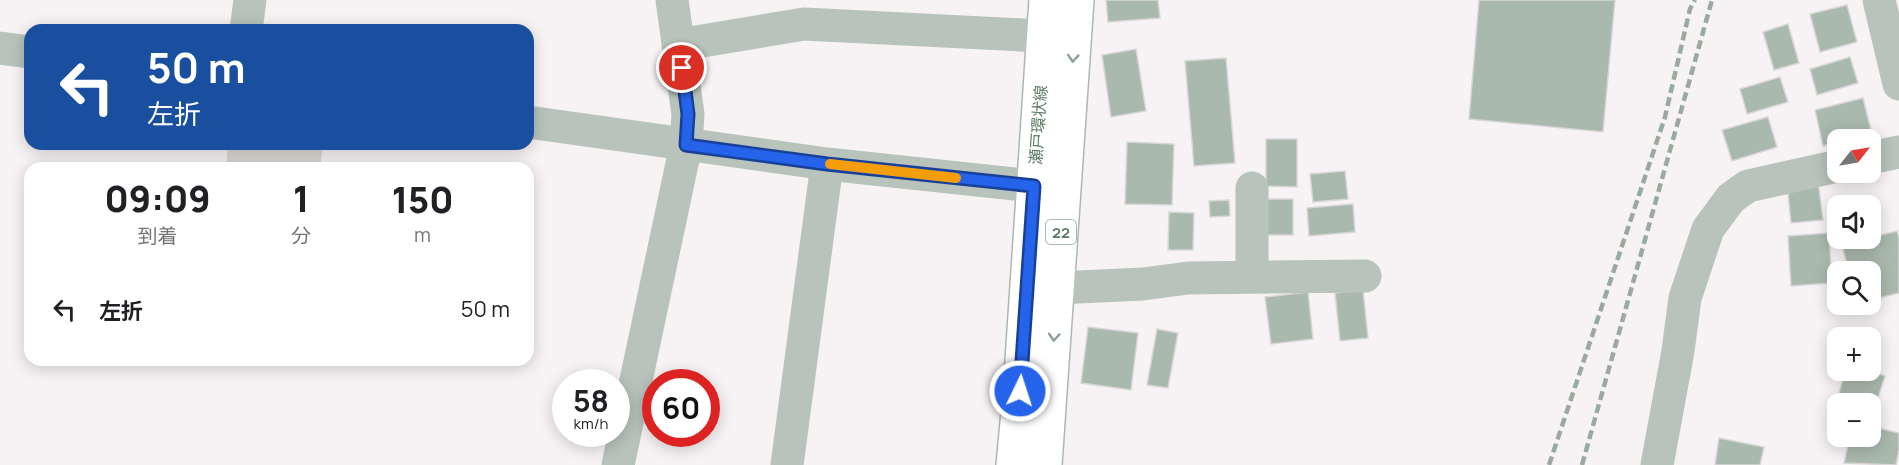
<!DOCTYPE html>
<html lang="ja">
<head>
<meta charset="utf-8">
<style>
	:root { --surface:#fff; --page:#f6f6f6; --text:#202124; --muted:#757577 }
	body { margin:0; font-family:Manrope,"Noto Sans JP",sans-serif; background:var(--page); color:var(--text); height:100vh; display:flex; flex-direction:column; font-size:22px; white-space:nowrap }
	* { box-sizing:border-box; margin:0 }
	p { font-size:20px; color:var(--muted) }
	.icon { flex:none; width:33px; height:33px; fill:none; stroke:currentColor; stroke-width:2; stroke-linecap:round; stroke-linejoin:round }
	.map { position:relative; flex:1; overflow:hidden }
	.panel { position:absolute; left:24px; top:162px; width:510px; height:204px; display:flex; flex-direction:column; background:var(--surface); border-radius:18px; box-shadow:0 3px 15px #0003 }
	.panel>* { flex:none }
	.top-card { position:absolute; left:24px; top:24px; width:510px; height:126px; border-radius:18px; box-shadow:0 3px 15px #0003; background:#1a4fa0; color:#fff; overflow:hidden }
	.needle { width:39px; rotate:59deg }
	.fabs { position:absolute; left:1827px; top:129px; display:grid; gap:12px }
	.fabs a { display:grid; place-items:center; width:54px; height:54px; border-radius:12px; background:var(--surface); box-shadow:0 3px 15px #0003; font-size:30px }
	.speed { position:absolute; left:552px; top:369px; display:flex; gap:12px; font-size:30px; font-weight:700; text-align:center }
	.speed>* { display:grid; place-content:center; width:78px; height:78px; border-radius:50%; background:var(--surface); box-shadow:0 3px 15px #0003; line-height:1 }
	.speed small { font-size:15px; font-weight:400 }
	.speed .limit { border:9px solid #d22; background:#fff; color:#111 }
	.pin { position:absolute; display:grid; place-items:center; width:51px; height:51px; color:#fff; margin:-26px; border:3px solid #fff; border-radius:50%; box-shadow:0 2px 6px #0007 }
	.me { position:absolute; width:66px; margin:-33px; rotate:4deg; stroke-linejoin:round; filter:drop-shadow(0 0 4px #0008) }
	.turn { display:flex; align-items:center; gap:21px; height:126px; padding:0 24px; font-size:27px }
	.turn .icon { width:78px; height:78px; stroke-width:2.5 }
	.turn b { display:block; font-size:42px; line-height:51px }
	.eta { display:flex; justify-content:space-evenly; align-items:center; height:102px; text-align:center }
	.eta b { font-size:36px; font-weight:800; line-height:42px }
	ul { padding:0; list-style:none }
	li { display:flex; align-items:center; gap:18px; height:90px; padding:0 24px }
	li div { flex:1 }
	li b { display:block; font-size:22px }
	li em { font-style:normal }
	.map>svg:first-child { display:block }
	.green { fill:#dcd7d2 }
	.building { fill:#aab9ad; stroke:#d8d6d6; stroke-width:1.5 }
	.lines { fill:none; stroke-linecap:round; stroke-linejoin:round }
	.major-casing { stroke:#acb8af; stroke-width:36 }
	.minor { stroke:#b7c3bb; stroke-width:33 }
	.major { stroke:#fff; stroke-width:33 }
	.rail { stroke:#9aaa9e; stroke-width:4.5; stroke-dasharray:9 4.5; stroke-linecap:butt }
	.oneway { stroke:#8ca392 }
	.route-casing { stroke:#184099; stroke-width:15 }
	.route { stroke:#2563eb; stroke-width:10 }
	.slow { stroke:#f59e0b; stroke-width:10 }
	.labels { text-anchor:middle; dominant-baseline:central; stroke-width:6; stroke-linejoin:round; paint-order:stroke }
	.shield { fill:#fff; stroke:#8ca392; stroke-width:1.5 }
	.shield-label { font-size:15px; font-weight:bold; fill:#5b7b64 }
	.street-label { font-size:16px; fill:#5b7b64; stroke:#fff }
</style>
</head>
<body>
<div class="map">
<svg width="1899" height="465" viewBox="0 0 1899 465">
	<rect width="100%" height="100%" fill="#f7f3f4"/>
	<path class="green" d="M228 144H323L320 168H226Z"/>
	<path class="building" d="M1106 0H1158L1160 18 1108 22Z
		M1479 0H1615L1603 132 1469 119Z
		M1847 5 1857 42 1820 52 1810 14Z
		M1788 24 1799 63 1774 70 1763 32Z
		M1136 49 1146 111 1111 117 1102 55Z
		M1850 57 1858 83 1817 95 1810 69Z
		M1226 58 1235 163 1194 166 1185 61Z
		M1780 77 1788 102 1747 114 1740 89Z
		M1863 98 1872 134 1849 140H1838V142L1823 146 1815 110Z
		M1768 117 1777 147 1732 161 1722 130Z
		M1266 139H1297V187L1266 186Z
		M1127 142 1174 144 1172 205 1125 204Z
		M1345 171 1348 199 1313 202 1310 174Z
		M1818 180 1823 220 1791 223 1787 183Z
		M1259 199H1293V235H1259Z
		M1229 200 1230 216 1210 217 1209 201Z
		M1353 204 1355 232 1309 236 1307 208Z
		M1169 212 1194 213 1193 250H1168Z
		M1897 231 1899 238V293L1870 300V272H1849L1842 245Z
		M1829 233 1832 283 1791 286 1788 236Z
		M1363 290 1368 338 1340 341 1335 293Z
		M1308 292 1313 339 1271 344 1265 297Z
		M1088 327 1138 333 1131 390 1081 383Z
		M1157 329 1178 333 1168 388 1147 385Z
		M1846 370H1869L1885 376 1870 423V404H1838V414L1833 412Z
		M1870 426 1899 433V450L1896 465 1844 463 1850 436H1870Z
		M1719 438 1764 447 1760 465H1715Z"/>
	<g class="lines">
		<g class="major-casing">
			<path id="major" d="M1013 465 1020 391 1046 0
				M1045 465 1077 0"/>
		</g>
		<path class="minor" d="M1879 0 1899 84
			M246 30 250 0
			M678 45 804 24 1043 36
			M0 48 30 52
			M528 122 827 164 1034 186
			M1870 158 1899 152
			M1252 277V188
			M1057 288 1143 284 1188 278 1365 276
			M618 465 686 145 688 114 672 0
			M787 465 827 164
			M1657 465 1678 351 1685 298 1708 229 1731 198 1748 186 1838 166"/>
		<use href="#major" class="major"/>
		<path class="rail" d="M1549 465 1665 117 1690 9 1695 0
			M1582 465 1712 0"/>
	</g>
	<defs><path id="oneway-chevron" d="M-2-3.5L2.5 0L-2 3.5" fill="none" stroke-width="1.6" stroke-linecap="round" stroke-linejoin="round" transform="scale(1.5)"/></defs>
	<g class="oneway">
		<use href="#oneway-chevron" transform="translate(1073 58) rotate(94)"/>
		<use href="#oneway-chevron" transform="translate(1054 337) rotate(94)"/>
	</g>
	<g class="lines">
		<g class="route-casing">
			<path id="route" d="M682 68 688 114 686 145 827 164 1034 186 1020 391"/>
		</g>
		<use href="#route" class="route"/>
		<path class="slow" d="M830 164 956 178"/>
	</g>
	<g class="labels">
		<rect class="shield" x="1046" y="220" width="30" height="24" rx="4.5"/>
		<g class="shield-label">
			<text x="1061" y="232">22</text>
		</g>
		<g class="street-label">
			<text transform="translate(1038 125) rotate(-86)">瀬戸環状線</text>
		</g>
	</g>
</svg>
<div class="fabs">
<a><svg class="needle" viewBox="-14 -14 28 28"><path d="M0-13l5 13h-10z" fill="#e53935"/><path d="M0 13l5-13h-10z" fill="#757577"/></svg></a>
<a><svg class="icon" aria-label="sound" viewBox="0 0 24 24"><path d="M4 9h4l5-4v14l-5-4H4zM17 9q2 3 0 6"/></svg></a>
<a><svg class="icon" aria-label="search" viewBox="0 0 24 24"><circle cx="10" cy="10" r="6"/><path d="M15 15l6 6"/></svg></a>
<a>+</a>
<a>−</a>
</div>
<div class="speed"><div>58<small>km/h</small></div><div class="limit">60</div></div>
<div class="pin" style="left:682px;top:68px;background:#d93025"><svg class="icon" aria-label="arrive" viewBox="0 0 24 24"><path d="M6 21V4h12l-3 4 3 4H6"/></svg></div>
<svg class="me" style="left:1020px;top:391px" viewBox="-20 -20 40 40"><circle r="17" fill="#2563eb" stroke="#fff" stroke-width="3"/><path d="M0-11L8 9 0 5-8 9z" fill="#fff"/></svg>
<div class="top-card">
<div class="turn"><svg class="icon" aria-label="left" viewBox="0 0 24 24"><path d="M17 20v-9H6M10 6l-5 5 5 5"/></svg><div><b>50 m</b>左折</div></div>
</div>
<section class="panel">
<div class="eta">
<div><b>09:09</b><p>到着</p></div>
<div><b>1</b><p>分</p></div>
<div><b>150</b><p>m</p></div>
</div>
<ul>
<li><svg class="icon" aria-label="left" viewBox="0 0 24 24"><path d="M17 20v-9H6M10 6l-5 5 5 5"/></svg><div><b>左折</b></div><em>50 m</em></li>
</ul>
</section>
</div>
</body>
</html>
